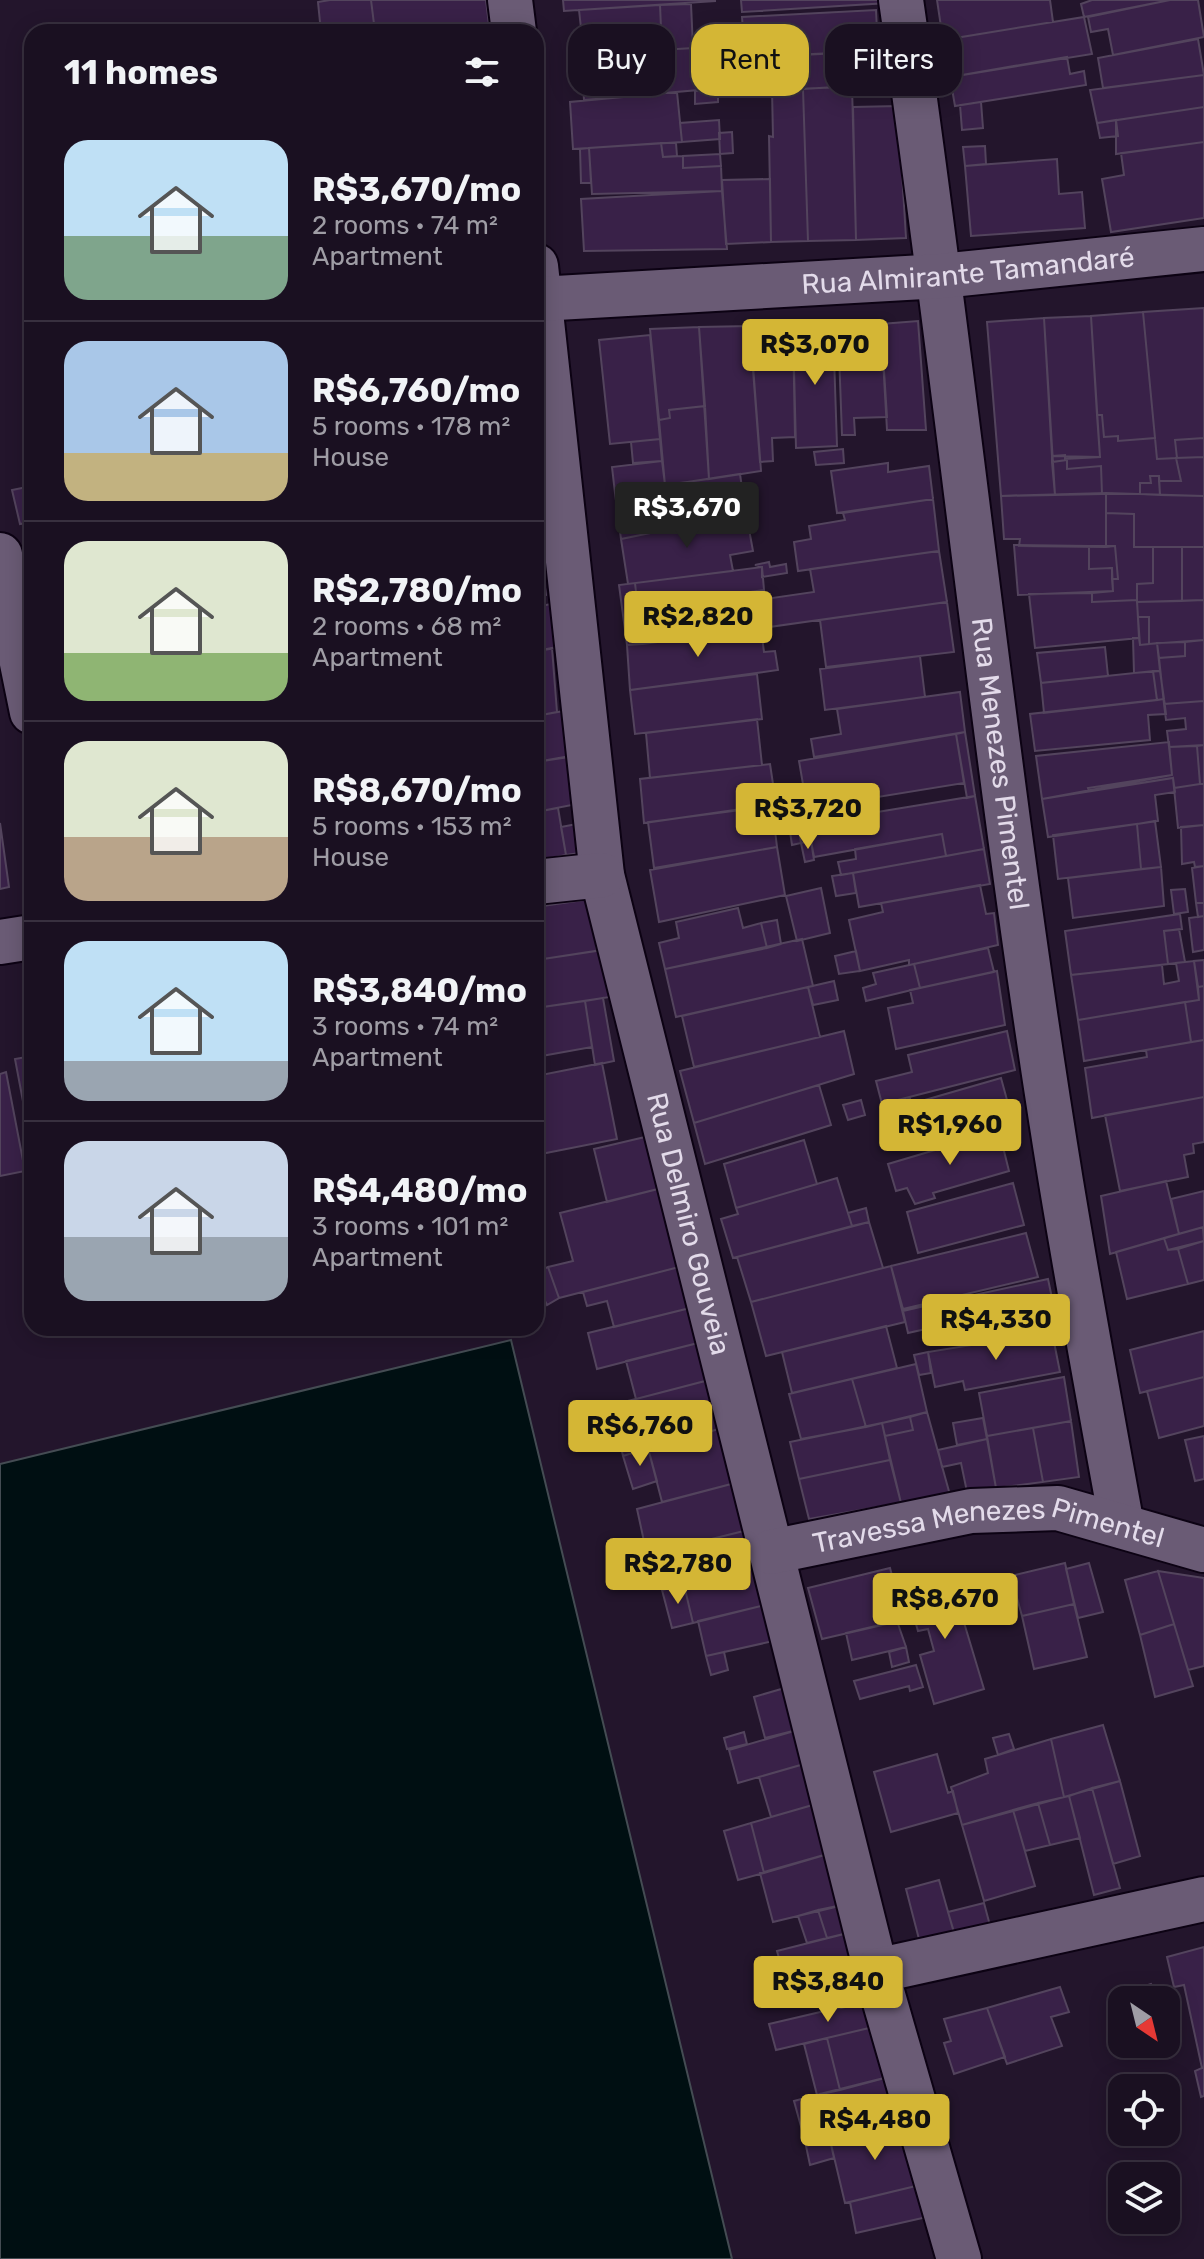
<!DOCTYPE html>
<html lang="en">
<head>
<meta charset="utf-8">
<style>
  body { margin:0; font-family:Rubik,sans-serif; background:#23192a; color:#f1f3f6; height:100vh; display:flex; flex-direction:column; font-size:30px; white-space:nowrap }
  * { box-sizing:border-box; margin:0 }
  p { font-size:26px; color:#9f9da5 }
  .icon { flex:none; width:44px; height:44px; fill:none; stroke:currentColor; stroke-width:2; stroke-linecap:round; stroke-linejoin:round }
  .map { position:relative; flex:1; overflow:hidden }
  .sheet { position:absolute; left:24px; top:24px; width:520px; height:1312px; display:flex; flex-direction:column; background:#1a1021; border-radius:24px; box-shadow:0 4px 20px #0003,0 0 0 2px #38303f }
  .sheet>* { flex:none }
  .top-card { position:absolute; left:568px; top:24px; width:516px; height:72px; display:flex; gap:16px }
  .needle { width:52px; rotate:145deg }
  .buttons { position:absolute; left:1108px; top:1986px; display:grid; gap:16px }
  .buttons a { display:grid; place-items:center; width:72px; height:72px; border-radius:16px; background:#1a1021; box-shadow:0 4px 20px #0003,0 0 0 2px #38303f; font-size:40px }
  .price { position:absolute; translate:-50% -68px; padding:0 18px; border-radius:8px; background:#d4b635; color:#111; font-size:26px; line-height:52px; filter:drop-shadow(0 2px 4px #0008) }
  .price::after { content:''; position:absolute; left:50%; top:48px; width:24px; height:18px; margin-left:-12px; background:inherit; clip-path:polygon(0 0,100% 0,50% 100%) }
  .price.active { background:#222; color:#fff }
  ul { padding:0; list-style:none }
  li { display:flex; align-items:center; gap:24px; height:200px; padding:0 40px }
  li+li { border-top:2px solid #38303f }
  li span { display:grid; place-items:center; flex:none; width:224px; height:160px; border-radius:24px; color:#555 }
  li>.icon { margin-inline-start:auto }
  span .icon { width:96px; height:96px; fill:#fffc; stroke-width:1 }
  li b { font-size:34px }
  h2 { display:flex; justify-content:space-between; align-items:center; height:96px; padding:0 40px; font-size:34px }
  .chip { padding:0 28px; border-radius:24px; background:#1a1021; box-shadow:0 4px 20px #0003,0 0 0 2px #38303f; font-size:28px; line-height:72px }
  .chip.active { background:#d4b635; color:#111 }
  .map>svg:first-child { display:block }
  .water { fill:#000f12; stroke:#444c53; stroke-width:2 }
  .building { fill:#392148; stroke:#53445d; stroke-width:2 }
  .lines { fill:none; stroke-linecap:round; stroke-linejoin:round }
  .minor-casing { stroke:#0c0213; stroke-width:48 }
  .minor { stroke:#6a5b75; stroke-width:44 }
  .labels { text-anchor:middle; stroke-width:8; stroke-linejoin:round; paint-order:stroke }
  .street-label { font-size:28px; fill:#e3dbea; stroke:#09050d }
</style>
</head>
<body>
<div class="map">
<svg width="1204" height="2259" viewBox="0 0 1204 2259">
  <rect width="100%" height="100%" fill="#23152c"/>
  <path class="water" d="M511 1340 732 2259H0V1464Z"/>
  <path class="building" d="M330 0H371L375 32H321L318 2Z
    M371 0H486L489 25 438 32H375Z
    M563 0H715V1L564 11Z
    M741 0H888V3L742 12Z
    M937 0H1050L1053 22 943 40Z
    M1092 0H1170L1084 17 1081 4Z
    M1170 0H1198L1204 37 1113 55 1108 29 1091 32 1088 17Z
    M691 4 693 48 662 50 660 5Z
    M660 5 662 50 584 55 579 10Z
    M876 10 878 51 745 58 742 17Z
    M1084 17 1092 54 950 77 943 40Z
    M489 25 490 32H438Z
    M1198 39 1204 75 1103 88 1098 58Z
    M571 40H583L584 55H573Z
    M709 47 710 89 584 100 581 55Z
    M893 50 896 85 718 92V74H730L729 58Z
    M1067 57 1070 74 1084 71 1086 85 955 106 950 77Z
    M1204 75V107L1097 123 1090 90Z
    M852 86 856 240 808 241 803 89Z
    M718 89V102L695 104V91Z
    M803 89 808 241 771 242 769 136 773 137 772 90Z
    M677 92 682 142 573 149 570 102Z
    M981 102 983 128 962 130 960 105Z
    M898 106 906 238 856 240 853 107Z
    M1204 107V142L1116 154V120Z
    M719 120 720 139 682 142 680 123Z
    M1116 120 1118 136 1100 138 1097 123Z
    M732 132 733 153 720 154 719 133Z
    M1204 142V218L1111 232 1102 179 1124 175 1121 153Z
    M661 143H676L677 156 663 157Z
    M661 143 663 157 683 156V168L721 166 722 191 592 194 589 148Z
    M985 146 986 164 965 166 963 147Z
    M589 148 591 183H581L580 149Z
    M720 154 721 166 683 168V156Z
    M1057 159 1059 194 1082 192 1085 228 971 236 965 166Z
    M770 179 771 242 726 244 722 180Z
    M722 191 727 249 584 251 581 199Z
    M1204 308V438L1175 440 1177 458 1157 459 1143 312Z
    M1143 312 1155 438 1118 441V436L1104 437 1102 415H1097L1091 316Z
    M1091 316 1100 457 1065 459V455L1052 456 1044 318Z
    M1044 318 1055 495 1001 496 987 322Z
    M918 321 926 430H887L881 324Z
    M881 324 887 417 854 418 855 435H842L838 326Z
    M750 326 761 471 709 479 699 327Z
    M833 326 837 446 796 448 793 329Z
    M699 327 705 406 669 410 670 418 659 420 650 329Z
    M793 329 795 437 772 438 773 461 760 462 750 330Z
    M650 335 660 439 610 444 599 340Z
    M705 406 709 479 665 485 659 420 670 418 669 410Z
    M1097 415H1102L1104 437 1118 436V441L1155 438 1157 459 1176 458 1181 481H1159V476H1150L1151 483H1140V494H1102L1101 466 1067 469V460L1052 462V456L1100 457Z
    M1204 438V457L1177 458 1175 440Z
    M660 439 662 461 633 463 631 442Z
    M843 449 844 463 816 465 814 452Z
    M1204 457V496L1160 495 1159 481H1181L1176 458Z
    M1067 460V469L1101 466 1102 494 1055 495 1052 462Z
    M662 461 665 485 615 493 612 467Z
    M888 463V472L929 466 933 499 837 513 831 471Z
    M740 474 742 488 724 491 729 517 621 539 615 493Z
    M1150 476H1159L1160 495 1140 494V483H1151Z
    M541 485 553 556 536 559V486Z
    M32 486V522L20 524 12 490Z
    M1106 493V547L1019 546 1020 539H1004L1001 496Z
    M1106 493 1204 496V547H1134V514L1106 513Z
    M933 499 939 551 798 571 794 542 811 539 809 526 845 520 843 513Z
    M746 513 753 551 730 555 733 571 628 584 621 539Z
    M1106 513 1134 514V547H1153V583L1137 584V600L1092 602V593L1113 591 1112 579H1118L1115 546 1106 547Z
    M1014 545 1089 546V569L1112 568 1113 591 1018 595Z
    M1089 546H1115L1118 579H1112V568L1089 569Z
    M1153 547H1182V601L1137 602V584L1153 583Z
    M1182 547H1204V600L1182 601Z
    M939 551 947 602 769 627 765 599 814 592 810 569Z
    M541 558 546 595 536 597V559Z
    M769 562 770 567 786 564 787 573 762 577V567L755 565Z
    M762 567 764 590 742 593 747 630 642 644 635 583Z
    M635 583 642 644 627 645 619 585Z
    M764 590 769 627 747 630 742 593Z
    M1092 593V602L1137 600 1139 638 1035 648 1029 594Z
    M1204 600V640L1149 644V617H1138L1137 602Z
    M947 602 954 652 826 667 820 620Z
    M551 604 557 648 536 651V607Z
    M1138 617H1149V644L1140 645Z
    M749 629 751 639 762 637 764 652 775 651 778 670 630 690 627 645Z
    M1133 638H1139L1140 645 1157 643 1160 671 1134 673Z
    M1204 640V701L1164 704 1159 658 1185 656V642Z
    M1185 642V656L1159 658 1157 643Z
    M1105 647 1108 676 1041 683 1037 653Z
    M552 648 557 712 536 716V651Z
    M920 656 925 697 825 710 820 669Z
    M1153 671 1157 700 1044 713 1041 683Z
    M1153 671H1160L1164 699 1157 700Z
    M757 674 762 719 635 734 630 690Z
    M960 692 965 732 814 757 811 739 841 734 837 709Z
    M1164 699 1166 714 1148 715 1150 740 1035 751 1030 714Z
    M1204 701V745L1169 747 1167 731 1186 729 1185 718 1166 720 1164 704Z
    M569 710 576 755 536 762V716Z
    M757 719 762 765 650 778 646 733Z
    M965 732 975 796 967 798 956 734Z
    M956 734 964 783 822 806 824 816 809 819 799 761Z
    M1169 742 1172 775 1042 799 1036 756Z
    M1204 745V784H1200L1197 746Z
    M1197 746 1200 784 1174 788 1173 778 1089 791 1088 788 1172 775 1169 747Z
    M569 757 577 804 536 812V762Z
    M770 764 776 804 644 823 640 779Z
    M1173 778 1175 792 1155 795 1158 821 1048 837 1042 799Z
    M1200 784H1204V825L1178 828 1174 788Z
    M975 796 984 849 946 856 942 834 814 857 811 841 801 843 798 825Z
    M772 806 777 847 654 868 648 822Z
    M558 808 566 855 536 861V812Z
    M1155 821 1161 867 1141 869 1137 824Z
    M0 823 9 887 0 889Z
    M582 823 587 852 566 855 561 827Z
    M798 824 801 843 792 845 789 825Z
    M1137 824 1141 869 1058 879 1053 835Z
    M1204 825V866L1195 867 1194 862 1182 864 1181 827Z
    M942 834 946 856 841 875 838 862 856 859 855 849Z
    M811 841 814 860 805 862 801 843Z
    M777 847 785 895 659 922 650 870Z
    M984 849 990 884 859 907 853 873Z
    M1204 866V903H1196L1192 868Z
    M1161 867 1164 906 1073 918 1068 878Z
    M853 873 856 893 836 896 832 876Z
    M980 885 986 914 994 913 998 945 914 964 909 965V960L860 971 849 920 883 912 881 903Z
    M821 888 830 933 797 941 786 896Z
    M1185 889 1188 912 1174 914 1171 890Z
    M590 899 597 951 536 960V907Z
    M1196 903H1204V916L1198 917Z
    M738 908 743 928 761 923 767 948 665 969 659 943 679 938 676 922Z
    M1180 914 1182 929 1164 931 1168 964 1071 975 1065 931Z
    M1204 916V950L1193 952 1189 918Z
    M777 920 781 944 767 948 761 923Z
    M1179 929 1185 962 1168 964 1164 931Z
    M802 939 813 986 676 1017 665 969Z
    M988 948 994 972 920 988 914 964Z
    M602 950 610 997 536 1008V960Z
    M856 951 860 971 839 974 835 956Z
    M1204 960V986L1198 987 1194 961Z
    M1194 961 1199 1000 1078 1020 1071 975 1162 965 1164 984 1179 981 1176 963Z
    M914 964 920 988 866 1001 863 988 876 984 873 973Z
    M997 971 1005 1025 896 1049 888 1008 913 1003 910 990Z
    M834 981 838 1000 813 1005 808 987Z
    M1204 986V1040L1191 1042 1185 1002 1199 1000 1198 987Z
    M808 987 820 1037 694 1067 682 1016Z
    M603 998 614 1061 595 1065 585 1001Z
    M585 1001 592 1047 536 1057V1008Z
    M1185 1002 1191 1042 1084 1061 1078 1020Z
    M844 1031 854 1074 694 1123 680 1071Z
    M1007 1031 1015 1070 882 1104 876 1081 912 1072 908 1055Z
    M1204 1040V1097L1092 1118 1085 1068 1147 1057 1146 1050Z
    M32 1056V1149L15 1059Z
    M602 1063 617 1139 536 1155V1076Z
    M6 1072 25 1171 0 1176V1074Z
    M1001 1078 1013 1122 923 1147 911 1104Z
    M819 1085 831 1125 705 1164 694 1123Z
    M1204 1097V1142L1193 1144 1194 1153 1184 1155 1188 1177 1120 1191 1105 1115Z
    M910 1099 914 1114 898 1119 894 1104Z
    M861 1100 865 1115 848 1120 843 1105Z
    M999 1131 1009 1171 933 1193 935 1198 915 1204 907 1188 896 1191 888 1164Z
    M645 1137 658 1189 607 1202 594 1149Z
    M804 1140 817 1184 736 1208 724 1164Z
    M837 1178 852 1226 733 1258 721 1219 738 1214 736 1208Z
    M1166 1181 1179 1234 1110 1254 1101 1196Z
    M1013 1183 1024 1225 918 1253 907 1212Z
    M658 1189 679 1267 559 1298 548 1267 573 1261 560 1213Z
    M1204 1191V1227L1179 1234 1171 1199Z
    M866 1208 869 1222 852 1226 848 1213Z
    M869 1222 883 1268 751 1302 737 1257Z
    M1203 1227 1204 1241 1168 1250 1164 1238Z
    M1026 1233 1038 1277 903 1309 891 1266Z
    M1164 1238 1168 1250 1178 1249 1188 1284 1127 1299 1116 1252Z
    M1204 1241V1280L1188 1284 1178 1249Z
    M891 1266 905 1322 766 1356 751 1302Z
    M548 1267 559 1298 547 1305 536 1283V1272Z
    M679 1267 690 1308 614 1327 607 1301 587 1306 583 1292Z
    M1048 1279 1057 1322 952 1344 942 1302Z
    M942 1302 948 1324 908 1333 903 1311Z
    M690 1308 698 1343 597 1369 588 1333Z
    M886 1326 897 1368 792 1393 782 1352Z
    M1204 1331V1377L1140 1393 1130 1350Z
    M1052 1332 1060 1372 965 1390 963 1381 935 1387 928 1352Z
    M698 1343 709 1380 636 1399 626 1361Z
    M928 1352 931 1373 919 1375 914 1355Z
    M916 1364 927 1412 866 1427 852 1379Z
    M1064 1377 1071 1421 987 1436 979 1393Z
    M1204 1377V1426L1159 1438 1147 1391Z
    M852 1379 866 1427 801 1439 789 1394Z
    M705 1381 719 1429 648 1448 636 1399Z
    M636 1399 648 1448 623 1456 611 1405Z
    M927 1412 950 1495 901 1503 885 1436 913 1430 910 1417Z
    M910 1417 913 1430 885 1436 882 1423Z
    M983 1418 987 1439 957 1445 953 1423Z
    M1071 1421 1079 1477 1043 1482 1033 1428Z
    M882 1423 890 1460 799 1479 790 1442Z
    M1033 1428 1043 1482 996 1488 987 1436Z
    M719 1429 735 1483 662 1502 648 1448Z
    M1204 1436V1479L1195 1481 1185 1440Z
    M987 1439 996 1488 967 1492 961 1463 942 1467 938 1450Z
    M648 1448 657 1481 633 1489 623 1456Z
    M890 1460 901 1503 809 1519 799 1479Z
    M735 1483 748 1530 647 1555 637 1509Z
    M748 1530 758 1568 688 1584 679 1547Z
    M679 1547 688 1584 662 1590 652 1554Z
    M1065 1563 1074 1604 1022 1616 1011 1576Z
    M1089 1563 1103 1612 1078 1618 1066 1569Z
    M758 1568 769 1604 693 1623 684 1585Z
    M890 1568 904 1620 822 1639 808 1588Z
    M1158 1571 1204 1578V1666L1188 1670Z
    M1158 1571 1174 1624 1140 1635 1125 1580Z
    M950 1576 984 1689 934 1704 920 1655 934 1651 928 1629 918 1631 906 1589Z
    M684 1585 693 1623 672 1628 662 1590Z
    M769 1604 778 1640 706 1656 698 1621Z
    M1074 1604 1087 1657 1034 1669 1022 1616Z
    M897 1621 906 1647 852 1660 846 1633Z
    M1174 1624 1193 1686 1155 1697 1140 1635Z
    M906 1647 909 1662 892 1667 889 1652Z
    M724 1652 728 1670 711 1675 706 1656Z
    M916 1665 923 1687 910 1691 909 1686 860 1699 854 1681Z
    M788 1687 801 1729 765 1738 754 1697Z
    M1103 1725 1120 1781 1064 1797 1051 1739Z
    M801 1729 811 1762 738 1783 729 1750Z
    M744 1732 747 1744 727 1749 724 1738Z
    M1009 1734 1014 1749 998 1755 993 1738Z
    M1051 1739 1064 1797 962 1825 951 1787 988 1773 985 1759Z
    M937 1754 948 1793 953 1791 958 1813 891 1832 874 1772Z
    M811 1762 823 1802 771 1817 759 1777Z
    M1120 1781 1140 1856 1113 1864 1092 1788Z
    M1092 1788 1120 1888 1094 1895 1069 1796Z
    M1069 1796 1080 1838 1050 1845 1038 1803Z
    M823 1802 838 1851 764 1873 751 1823Z
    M1038 1803 1050 1845 1025 1851 1013 1810Z
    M1013 1810 1035 1886 984 1901 962 1825Z
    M751 1823 764 1873 738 1880 724 1831Z
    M838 1851 852 1903 773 1922 760 1873Z
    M939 1880 954 1933 920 1943 906 1889Z
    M852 1903 860 1930 827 1938 818 1910Z
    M984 1903 992 1933 957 1942 948 1912Z
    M818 1910 827 1938 807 1943 798 1916Z
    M860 1930 870 1965 787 1987 777 1951Z
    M1204 1947V2067L1202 2068 1184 1985 1174 1987 1167 1957Z
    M870 1965 880 1998 841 2008 831 1975Z
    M1151 1984 1156 2000 1122 2001 1120 1994Z
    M1060 1987 1069 2012 1051 2017 1062 2046 1007 2064 987 2008Z
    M880 1998 886 2024 776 2050 769 2024Z
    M987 2008 1005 2057 954 2074 944 2043 951 2041 944 2019Z
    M886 2024 896 2075 840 2090 827 2038Z
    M1166 2030 1171 2046 1140 2055 1137 2044H1166Z
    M827 2038 840 2090 817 2095 804 2044Z
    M1204 2067V2096L1201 2097 1195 2071Z
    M896 2075 906 2121 831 2140 820 2094Z
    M820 2094 827 2124 802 2130 794 2101Z
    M906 2121 920 2185 845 2203 830 2140Z
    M830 2140 834 2158 810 2165 806 2146Z
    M920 2185 927 2217 856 2233 850 2202Z"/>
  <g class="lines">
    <defs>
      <g id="minor">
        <path d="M510 0 514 32"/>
        <path id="s1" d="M901 0C958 393 997 790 1061 1182 1080 1297 1101 1411 1122 1526"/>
        <path id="s2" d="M536 266 602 875 876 1971 959 2259"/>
        <path id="s3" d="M539 299 941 276 1204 249"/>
        <path d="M0 555 32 712"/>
        <path d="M536 882 602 875"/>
        <path d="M0 942 32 937"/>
        <path id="s4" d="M771 1552 971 1511 1058 1508 1204 1550"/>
        <path d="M876 1971 1204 1899"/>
      </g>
    </defs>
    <use href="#minor" class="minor-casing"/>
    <use href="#minor" class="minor"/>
  </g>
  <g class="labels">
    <g class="street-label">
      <text dy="10" stroke="none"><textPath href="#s3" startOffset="430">Rua Almirante Tamandaré</textPath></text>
      <text dy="10" stroke="none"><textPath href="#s1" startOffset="770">Rua Menezes Pimentel</textPath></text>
      <text dy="10" stroke="none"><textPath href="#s2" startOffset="972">Rua Delmiro Gouveia</textPath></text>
      <text dy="10" stroke="none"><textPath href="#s4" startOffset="222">Travessa Menezes Pimentel</textPath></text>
    </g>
  </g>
</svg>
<div class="buttons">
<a><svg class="needle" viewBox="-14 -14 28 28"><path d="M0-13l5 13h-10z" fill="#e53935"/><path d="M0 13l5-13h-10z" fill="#9f9da5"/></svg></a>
<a><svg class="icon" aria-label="locate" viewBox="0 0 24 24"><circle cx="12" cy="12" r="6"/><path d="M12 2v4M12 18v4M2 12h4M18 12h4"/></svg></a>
<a><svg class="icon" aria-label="layers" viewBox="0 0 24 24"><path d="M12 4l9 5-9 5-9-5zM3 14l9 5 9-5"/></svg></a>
</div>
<b class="price" style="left:815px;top:387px">R$3,070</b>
<b class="price active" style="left:687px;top:550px">R$3,670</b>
<b class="price" style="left:698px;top:659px">R$2,820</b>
<b class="price" style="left:808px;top:851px">R$3,720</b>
<b class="price" style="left:950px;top:1167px">R$1,960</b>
<b class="price" style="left:996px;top:1362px">R$4,330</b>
<b class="price" style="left:640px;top:1468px">R$6,760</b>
<b class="price" style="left:678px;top:1606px">R$2,780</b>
<b class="price" style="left:945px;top:1641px">R$8,670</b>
<b class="price" style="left:828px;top:2024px">R$3,840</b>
<b class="price" style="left:875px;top:2162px">R$4,480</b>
<div class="top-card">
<a class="chip">Buy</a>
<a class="chip active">Rent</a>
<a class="chip">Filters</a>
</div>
<section class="sheet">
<h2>11 homes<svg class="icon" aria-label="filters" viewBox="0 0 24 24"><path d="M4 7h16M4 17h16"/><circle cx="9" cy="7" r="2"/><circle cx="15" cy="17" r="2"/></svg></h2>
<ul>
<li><span style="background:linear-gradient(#bfe0f5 60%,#7fa58c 0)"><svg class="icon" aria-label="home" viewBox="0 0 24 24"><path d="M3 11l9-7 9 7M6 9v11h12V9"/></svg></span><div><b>R$3,670/mo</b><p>2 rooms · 74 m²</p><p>Apartment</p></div></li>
<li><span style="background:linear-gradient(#a9c7e8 70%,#c2b280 0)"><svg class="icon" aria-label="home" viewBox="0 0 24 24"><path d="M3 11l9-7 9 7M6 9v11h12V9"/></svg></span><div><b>R$6,760/mo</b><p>5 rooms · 178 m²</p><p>House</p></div></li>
<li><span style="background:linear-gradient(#dfe7d0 70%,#8fb573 0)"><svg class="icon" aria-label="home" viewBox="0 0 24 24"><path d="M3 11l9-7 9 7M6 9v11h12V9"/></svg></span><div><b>R$2,780/mo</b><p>2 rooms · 68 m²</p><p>Apartment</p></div></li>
<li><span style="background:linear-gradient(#dfe7d0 60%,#b9a48a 0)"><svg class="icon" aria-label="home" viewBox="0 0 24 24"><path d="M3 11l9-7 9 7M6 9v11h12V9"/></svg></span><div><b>R$8,670/mo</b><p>5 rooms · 153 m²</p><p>House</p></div></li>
<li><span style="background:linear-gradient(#bfe0f5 75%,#9aa5b1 0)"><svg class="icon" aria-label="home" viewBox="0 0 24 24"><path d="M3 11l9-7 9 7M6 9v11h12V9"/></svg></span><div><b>R$3,840/mo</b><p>3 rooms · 74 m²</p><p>Apartment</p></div></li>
<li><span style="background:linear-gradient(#c9d6e8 60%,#9aa5b1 0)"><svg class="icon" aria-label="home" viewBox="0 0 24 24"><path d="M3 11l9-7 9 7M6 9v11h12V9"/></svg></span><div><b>R$4,480/mo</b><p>3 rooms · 101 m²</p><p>Apartment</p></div></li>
</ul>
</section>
</div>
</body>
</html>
